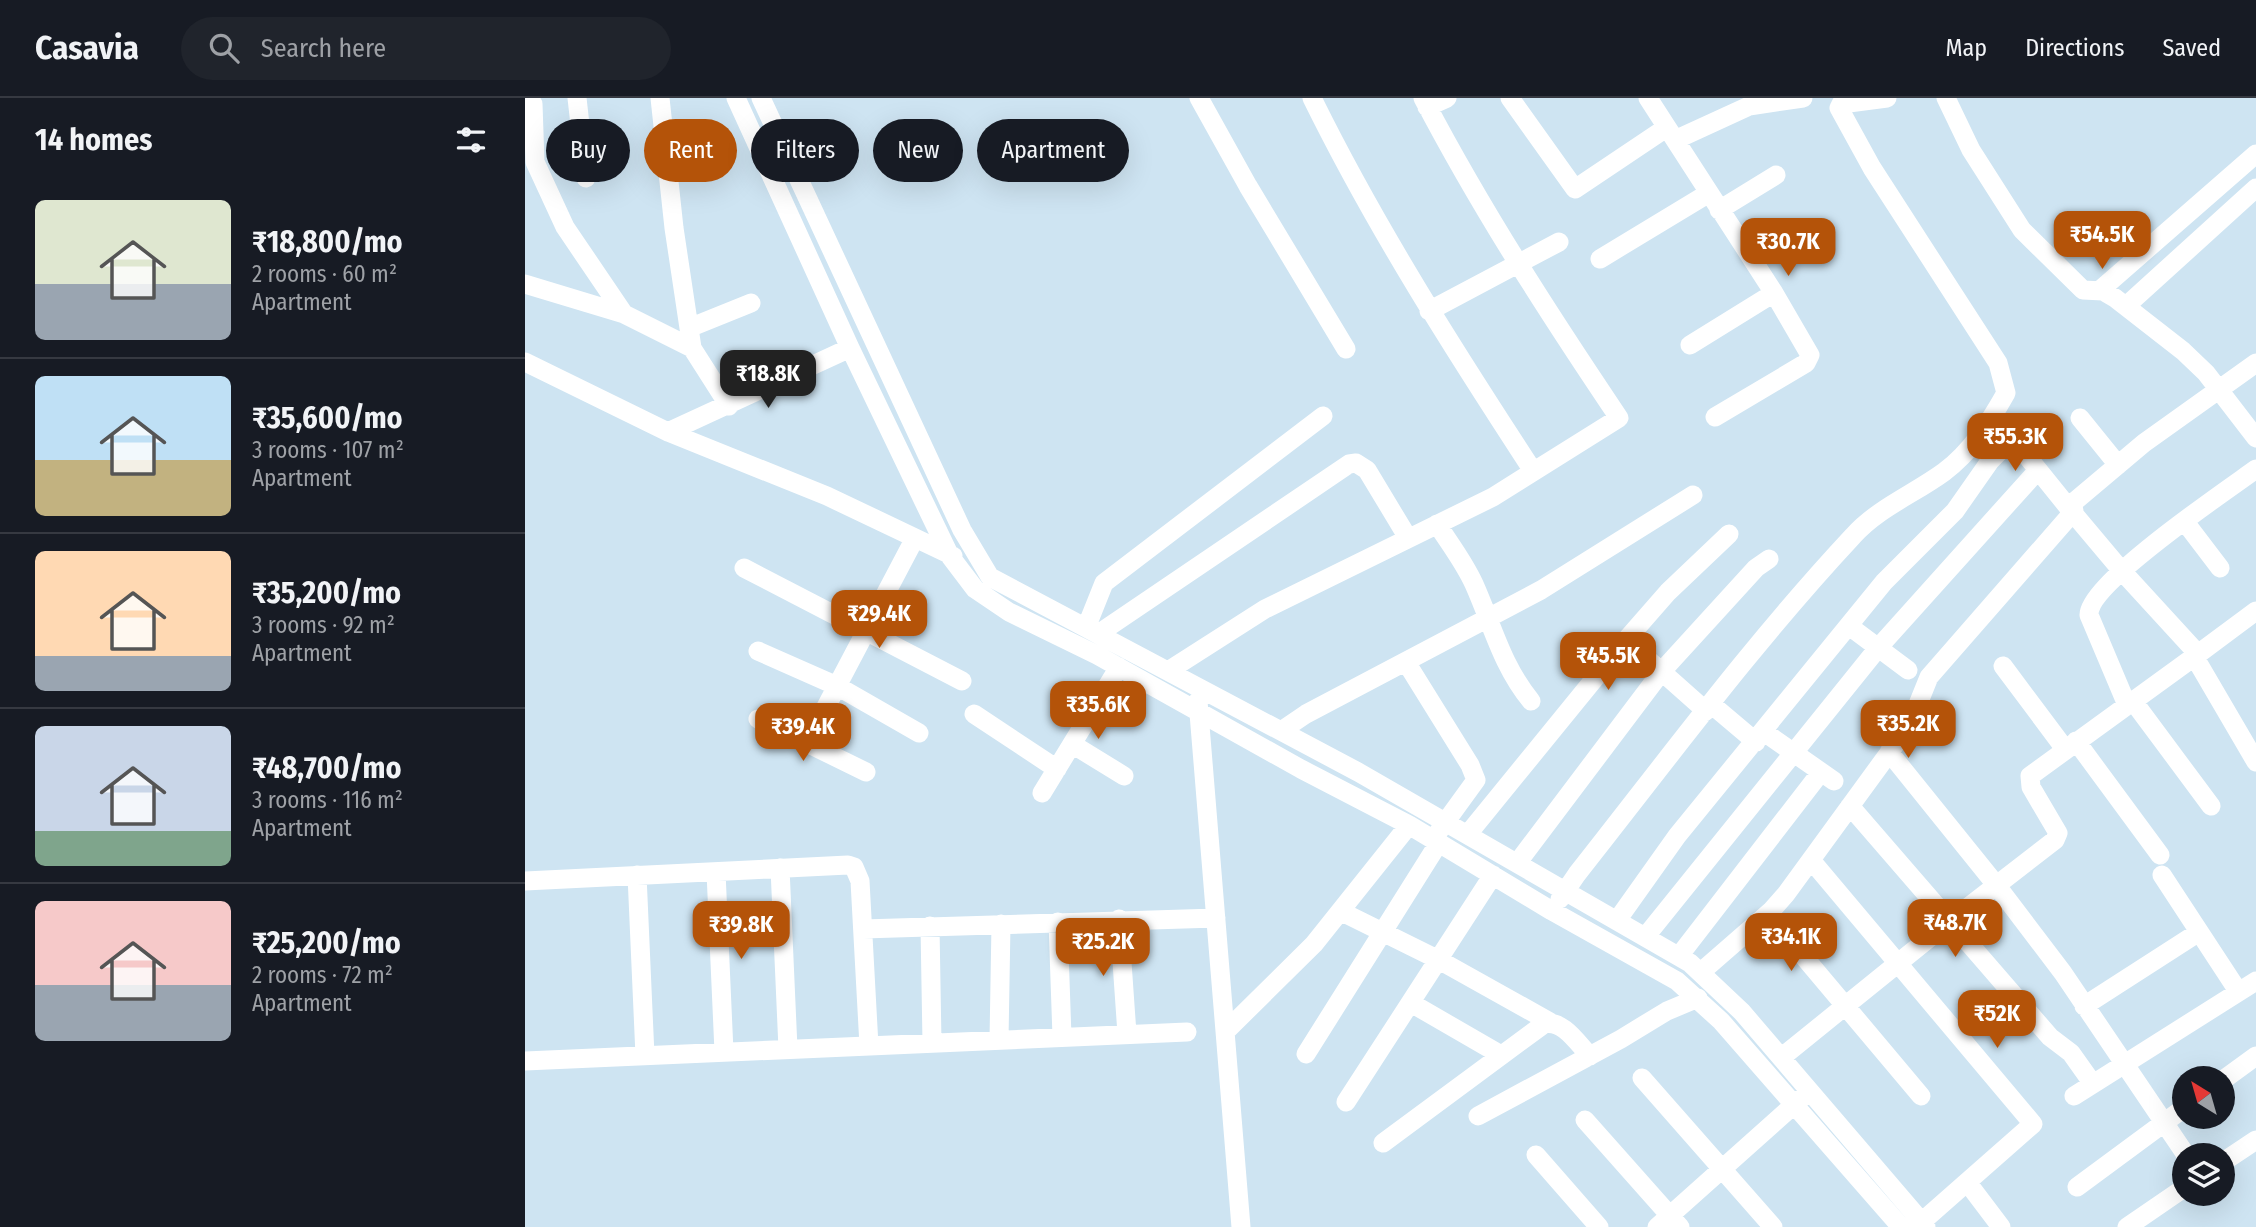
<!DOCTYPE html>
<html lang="en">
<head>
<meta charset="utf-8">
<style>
  body { margin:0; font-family:"Fira Sans Condensed",sans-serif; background:#20242c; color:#f1f3f6; height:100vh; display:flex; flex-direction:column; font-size:26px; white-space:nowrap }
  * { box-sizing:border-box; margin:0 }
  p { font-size:23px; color:#9ea1a6 }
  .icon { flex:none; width:38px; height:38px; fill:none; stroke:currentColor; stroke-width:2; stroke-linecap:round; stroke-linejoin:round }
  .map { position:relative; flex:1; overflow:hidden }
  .details { display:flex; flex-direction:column; background:#171b24; width:525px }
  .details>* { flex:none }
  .hud { position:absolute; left:21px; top:21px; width:665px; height:63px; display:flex; gap:14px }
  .needle { width:46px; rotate:323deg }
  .buttons { position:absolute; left:1647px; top:968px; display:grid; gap:14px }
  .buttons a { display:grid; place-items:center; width:63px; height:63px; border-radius:50%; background:#171b24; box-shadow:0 7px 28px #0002; font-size:35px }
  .price { position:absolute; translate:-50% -60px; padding:0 16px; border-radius:14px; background:#b45309; color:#fff; font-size:23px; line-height:46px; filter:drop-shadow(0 2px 4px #0008) }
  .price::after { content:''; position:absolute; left:50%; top:42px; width:21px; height:16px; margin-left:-10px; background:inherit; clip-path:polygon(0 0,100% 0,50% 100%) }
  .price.active { background:#222; color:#fff }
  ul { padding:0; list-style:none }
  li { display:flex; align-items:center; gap:21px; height:175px; padding:0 35px }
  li+li { border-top:2px solid #363941 }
  li span { display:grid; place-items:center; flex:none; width:196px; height:140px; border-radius:10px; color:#555 }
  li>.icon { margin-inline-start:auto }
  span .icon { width:84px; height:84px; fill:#fffc; stroke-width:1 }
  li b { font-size:30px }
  h2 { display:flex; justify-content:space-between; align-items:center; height:84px; padding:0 35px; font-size:30px }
  .pill { padding:0 24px; border-radius:32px; background:#171b24; box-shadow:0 7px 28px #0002; font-size:24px; line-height:63px }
  .pill.active { background:#b45309; color:#fff }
  header { display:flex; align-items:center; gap:42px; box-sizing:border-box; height:98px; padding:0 35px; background:#171b24; border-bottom:2px solid #363941 }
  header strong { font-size:33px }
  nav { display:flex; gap:38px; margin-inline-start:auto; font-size:24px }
  .search { width:490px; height:63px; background:#20242c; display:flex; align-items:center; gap:18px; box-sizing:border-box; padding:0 24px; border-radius:38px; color:#9ea1a6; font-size:26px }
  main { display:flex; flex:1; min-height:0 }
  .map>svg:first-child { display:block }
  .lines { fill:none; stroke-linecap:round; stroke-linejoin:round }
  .minor { stroke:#fff; stroke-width:19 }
</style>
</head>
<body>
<header>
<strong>Casavia</strong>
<div class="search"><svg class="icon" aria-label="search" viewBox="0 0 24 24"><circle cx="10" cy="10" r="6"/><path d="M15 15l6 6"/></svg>Search here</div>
<nav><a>Map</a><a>Directions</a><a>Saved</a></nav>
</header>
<main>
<section class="details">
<h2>14 homes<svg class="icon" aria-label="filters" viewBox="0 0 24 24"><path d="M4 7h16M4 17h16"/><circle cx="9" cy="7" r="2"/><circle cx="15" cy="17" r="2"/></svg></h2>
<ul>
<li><span style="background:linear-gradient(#dfe7d0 60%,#9aa5b1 0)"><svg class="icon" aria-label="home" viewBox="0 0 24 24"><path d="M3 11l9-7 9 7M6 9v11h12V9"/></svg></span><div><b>₹18,800/mo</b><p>2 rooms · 60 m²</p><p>Apartment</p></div></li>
<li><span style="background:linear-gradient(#bfe0f5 60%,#c2b280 0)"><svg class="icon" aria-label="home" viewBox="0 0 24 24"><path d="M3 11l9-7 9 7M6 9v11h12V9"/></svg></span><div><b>₹35,600/mo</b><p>3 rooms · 107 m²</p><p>Apartment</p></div></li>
<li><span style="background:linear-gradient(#ffd9b3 75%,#9aa5b1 0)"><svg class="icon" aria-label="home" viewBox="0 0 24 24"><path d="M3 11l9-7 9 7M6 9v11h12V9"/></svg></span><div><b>₹35,200/mo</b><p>3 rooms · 92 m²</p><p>Apartment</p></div></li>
<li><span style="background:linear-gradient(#c9d6e8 75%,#7fa58c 0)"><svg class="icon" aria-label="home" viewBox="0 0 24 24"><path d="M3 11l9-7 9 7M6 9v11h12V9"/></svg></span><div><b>₹48,700/mo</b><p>3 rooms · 116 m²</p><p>Apartment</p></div></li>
<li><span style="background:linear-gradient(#f6c9c9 60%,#9aa5b1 0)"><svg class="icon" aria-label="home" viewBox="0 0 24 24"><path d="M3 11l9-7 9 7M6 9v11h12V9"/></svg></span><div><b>₹25,200/mo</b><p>2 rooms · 72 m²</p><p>Apartment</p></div></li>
</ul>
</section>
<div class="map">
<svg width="1731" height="1129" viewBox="0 0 1731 1129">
  <rect width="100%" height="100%" fill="#cee4f2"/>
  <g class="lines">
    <path class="minor" d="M52 0 61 80
      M135 0 149 130 167 250 204 308
      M211 0 325 250 425 458 450 491 484 514 572 557 776 671 884 727 1027 813 1152 883 1196 923 1376 1129
      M236 0 437 432 465 479 833 674 1165 865 1217 914 1401 1129
      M674 0 723 88 821 251
      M787 0C851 130 929 252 1008 373
      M985 0 1050 91 1141 30
      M1123 0 1249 195 1285 257 1281 265 1190 319
      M1421 0 1446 52 1497 132 1558 192 1578 193 1590 200 1658 253 1681 275 1731 340
      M8 6 10 64 40 129 99 216 167 250
      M902 9 922 0
      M1150 42 1224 8 1278 0
      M1194 112 1251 77
      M1075 161 1184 95
      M0 186 99 216
      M1574 193 1731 56
      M1601 208 1731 90
      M904 213 1034 144
      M164 230 226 205
      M1165 247 1249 195
      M0 264 143 334 302 398 428 458
      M1731 265 1619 345 1543 409 1596 472 1673 556 1731 513
      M1555 320 1593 367
      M1480 331 1543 409
      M143 334 325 250
      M1660 424 1695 470
      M912 426C925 446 939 464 949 486 967 526 977 568 1006 603
      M219 470 437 583
      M1324 528 1383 572
      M561 530 579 485 798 318
      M573 536 824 366 831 365 842 372 883 440
      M1101 542 1181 613
      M233 553 312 588 394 635
      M1669 558 1731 664
      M881 564 945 667 951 682 914 733
      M1478 568 1540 651
      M643 573 740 511 968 399 1094 320C1024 216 956 111 898 0
      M673 603 716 1129
      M1608 603 1686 708
      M1186 606 1231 644
      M1602 607 1564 517C1563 486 1702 392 1731 371
      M449 616 532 671
      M233 621 341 674
      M756 633 781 616 1016 492 1168 397
      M1239 634 1309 683
      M1551 643 1635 757
      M282 645 390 440
      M547 646 599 678
      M1364 654 1472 788 1538 875 1661 1057
      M517 695 594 569
      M1325 708 1525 939 1546 955 1568 986
      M943 736 1101 542 1143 494 1204 436
      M1286 762 1508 1026 1391 1129
      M993 764 1137 573 1231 470 1244 461
      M255 770 263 951
      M191 774 199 954
      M112 777 120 958
      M1637 777 1713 893
      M0 783 323 767 329 769 335 783 344 948
      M1035 801 1052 776C1142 662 1229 544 1328 438 1353 410 1389 396 1419 374 1447 353 1464 325 1481 295L1473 265 1347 70 1314 10 1316 6 1362 0
      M817 814 914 862 1025 924
      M1243 816 1396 998
      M594 821 602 936
      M1093 821 1152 738 1359 484 1430 413 1465 363 1488 340
      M533 824 537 939
      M405 828 407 945
      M338 831 691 820
      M1121 838 1353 550 1513 372
      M1154 858 1296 674
      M1176 874 1246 813 1261 796 1385 626 1404 579 1549 413
      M886 905 976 957
      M1559 908 1674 834
      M700 934 789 846 884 727
      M474 942 476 826
      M781 956 913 746
      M1257 959 1424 824 1530 742 1533 735 1506 689 1505 678 1673 556
      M0 963 662 934
      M1117 980 1248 1129
      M1698 982 1731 958
      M1549 998 1731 883
      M821 1004 968 777
      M953 1018 1096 941 1142 913 1173 900
      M1060 1022 1155 1129
      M858 1045 1019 926C1038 921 1053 946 1065 958
      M1011 1057 1074 1129
      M1698 1064 1731 1042
      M1442 1084 1476 1129
      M1552 1089 1659 1010
      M1132 1129 1280 997
      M1602 1129 1659 1090"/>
  </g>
</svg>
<div class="buttons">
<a><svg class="needle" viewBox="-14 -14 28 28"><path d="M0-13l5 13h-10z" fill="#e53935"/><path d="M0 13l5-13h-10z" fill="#9ea1a6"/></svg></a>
<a><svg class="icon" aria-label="layers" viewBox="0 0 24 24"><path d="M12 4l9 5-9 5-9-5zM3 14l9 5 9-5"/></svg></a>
</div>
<b class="price" style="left:1577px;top:173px">₹54.5K</b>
<b class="price" style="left:1263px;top:180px">₹30.7K</b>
<b class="price active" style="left:243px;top:312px">₹18.8K</b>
<b class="price" style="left:1490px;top:375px">₹55.3K</b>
<b class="price" style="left:354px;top:552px">₹29.4K</b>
<b class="price" style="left:1083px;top:594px">₹45.5K</b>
<b class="price" style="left:573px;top:643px">₹35.6K</b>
<b class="price" style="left:1383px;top:662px">₹35.2K</b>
<b class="price" style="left:278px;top:665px">₹39.4K</b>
<b class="price" style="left:1430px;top:861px">₹48.7K</b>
<b class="price" style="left:216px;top:863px">₹39.8K</b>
<b class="price" style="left:1266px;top:875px">₹34.1K</b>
<b class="price" style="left:578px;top:880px">₹25.2K</b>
<b class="price" style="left:1472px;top:952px">₹52K</b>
<div class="hud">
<a class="pill">Buy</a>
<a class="pill active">Rent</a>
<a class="pill">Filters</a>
<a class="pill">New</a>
<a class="pill">Apartment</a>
</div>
</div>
</main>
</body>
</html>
